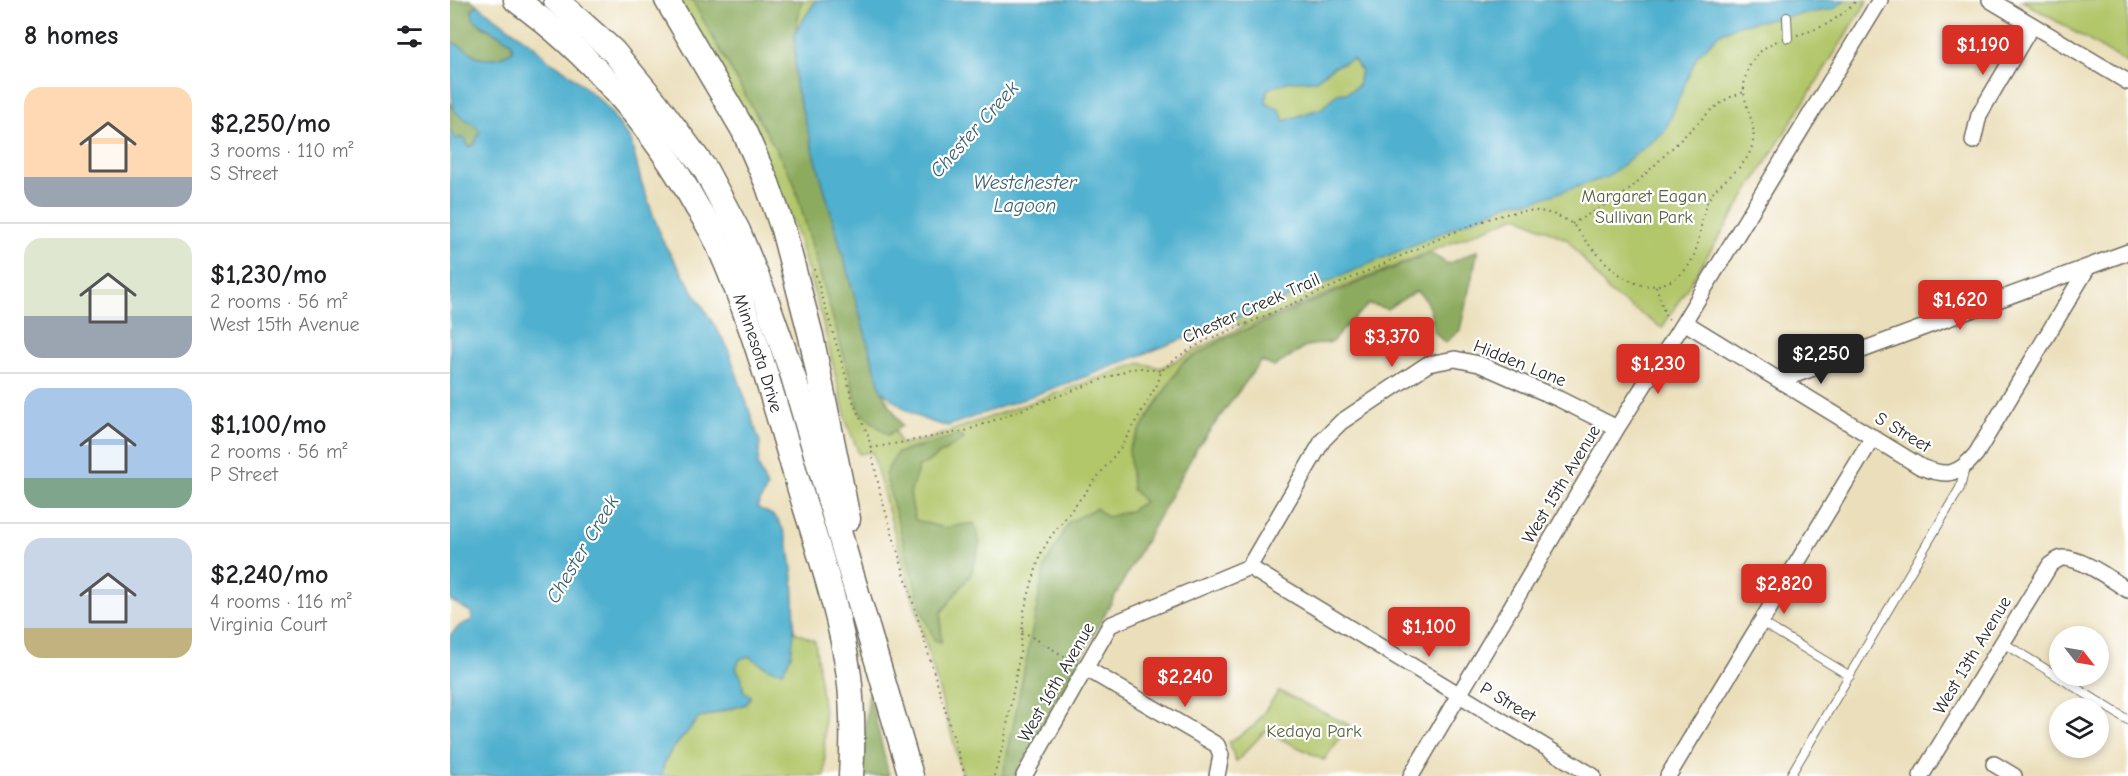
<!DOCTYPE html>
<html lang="en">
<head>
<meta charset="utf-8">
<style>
  body { margin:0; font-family:"Comic Neue",sans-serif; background:#f6f6f6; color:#202124; height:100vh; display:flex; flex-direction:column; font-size:22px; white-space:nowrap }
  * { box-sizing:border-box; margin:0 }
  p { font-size:20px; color:#757577 }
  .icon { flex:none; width:33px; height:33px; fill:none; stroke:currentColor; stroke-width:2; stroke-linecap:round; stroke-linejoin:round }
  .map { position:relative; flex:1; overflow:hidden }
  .sheet { display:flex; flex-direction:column; background:#fff; width:450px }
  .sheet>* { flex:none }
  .needle { width:39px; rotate:121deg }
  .buttons { position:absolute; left:1599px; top:626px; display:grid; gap:12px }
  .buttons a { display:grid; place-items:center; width:60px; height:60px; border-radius:50%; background:#fff; box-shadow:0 3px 9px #0003; font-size:30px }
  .price { position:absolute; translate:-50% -51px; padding:0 14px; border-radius:6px; background:#d93025; color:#fff; font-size:20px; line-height:39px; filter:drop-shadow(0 2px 3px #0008) }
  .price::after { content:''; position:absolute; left:50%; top:36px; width:18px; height:14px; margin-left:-9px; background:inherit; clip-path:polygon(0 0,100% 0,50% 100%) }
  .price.selected { background:#222; color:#fff }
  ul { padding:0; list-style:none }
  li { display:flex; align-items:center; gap:18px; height:150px; padding:0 24px }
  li+li { border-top:2px solid #e0e0e0 }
  li span { display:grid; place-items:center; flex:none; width:168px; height:120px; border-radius:18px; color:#555 }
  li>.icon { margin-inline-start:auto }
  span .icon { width:72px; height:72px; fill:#fffc; stroke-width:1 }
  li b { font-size:26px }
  h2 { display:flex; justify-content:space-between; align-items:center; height:72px; padding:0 24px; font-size:26px }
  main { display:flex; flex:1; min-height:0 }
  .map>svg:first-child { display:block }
  .green { fill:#b2c66a; stroke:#6e784a; stroke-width:1.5 }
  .forest { fill:#8dab5e; stroke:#5c6b44; stroke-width:1.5 }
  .water { fill:#50b0cf; stroke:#3e6e7d; stroke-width:1.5; fill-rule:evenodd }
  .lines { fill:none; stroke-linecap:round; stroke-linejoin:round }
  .lane-casing { stroke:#6e6a5d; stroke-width:10 }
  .street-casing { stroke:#6e6a5d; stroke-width:18 }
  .primary-casing { stroke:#6e6a5d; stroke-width:27 }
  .path { stroke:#6e6a5d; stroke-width:2; stroke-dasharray:1.5 4.5; stroke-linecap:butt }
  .lane { stroke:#fff; stroke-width:8 }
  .street { stroke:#fff; stroke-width:15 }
  .primary { stroke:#fff; stroke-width:24 }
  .labels { text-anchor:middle; stroke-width:4.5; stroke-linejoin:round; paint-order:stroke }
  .park-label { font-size:18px; fill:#5a6141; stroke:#fff }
  .street-label { font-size:18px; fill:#2b2b2b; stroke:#fff }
  .water-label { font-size:20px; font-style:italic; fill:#3a606d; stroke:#fff }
</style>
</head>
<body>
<main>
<section class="sheet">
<h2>8 homes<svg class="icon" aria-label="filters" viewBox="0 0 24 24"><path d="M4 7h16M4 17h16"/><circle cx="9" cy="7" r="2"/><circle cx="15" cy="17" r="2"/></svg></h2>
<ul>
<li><span style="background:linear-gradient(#ffd9b3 75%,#9aa5b1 0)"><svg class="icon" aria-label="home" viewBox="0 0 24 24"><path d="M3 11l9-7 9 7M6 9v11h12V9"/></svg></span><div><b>$2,250/mo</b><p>3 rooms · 110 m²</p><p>S Street</p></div></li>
<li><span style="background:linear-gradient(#dfe7d0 65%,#9aa5b1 0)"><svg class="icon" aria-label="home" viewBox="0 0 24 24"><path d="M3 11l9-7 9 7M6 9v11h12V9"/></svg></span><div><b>$1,230/mo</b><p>2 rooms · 56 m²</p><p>West 15th Avenue</p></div></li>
<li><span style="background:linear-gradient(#a9c7e8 75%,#7fa58c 0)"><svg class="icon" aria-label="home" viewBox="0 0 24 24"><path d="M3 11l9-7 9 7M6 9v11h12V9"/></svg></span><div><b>$1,100/mo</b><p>2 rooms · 56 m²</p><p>P Street</p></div></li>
<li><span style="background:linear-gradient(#c9d6e8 75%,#c2b280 0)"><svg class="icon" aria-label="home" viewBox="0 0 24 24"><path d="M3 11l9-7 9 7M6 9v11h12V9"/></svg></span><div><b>$2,240/mo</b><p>4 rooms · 116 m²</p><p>Virginia Court</p></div></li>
</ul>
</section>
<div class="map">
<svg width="1678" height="776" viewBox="0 0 1678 776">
  <rect width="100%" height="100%" fill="#fff"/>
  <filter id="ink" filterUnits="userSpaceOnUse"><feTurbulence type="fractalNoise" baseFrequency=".0167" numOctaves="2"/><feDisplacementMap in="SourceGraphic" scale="12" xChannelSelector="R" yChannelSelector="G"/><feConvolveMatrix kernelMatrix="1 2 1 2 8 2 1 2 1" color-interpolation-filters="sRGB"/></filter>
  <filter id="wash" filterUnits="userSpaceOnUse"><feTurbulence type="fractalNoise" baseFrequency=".008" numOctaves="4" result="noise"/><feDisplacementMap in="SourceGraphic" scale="24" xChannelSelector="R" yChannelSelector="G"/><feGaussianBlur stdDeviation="1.35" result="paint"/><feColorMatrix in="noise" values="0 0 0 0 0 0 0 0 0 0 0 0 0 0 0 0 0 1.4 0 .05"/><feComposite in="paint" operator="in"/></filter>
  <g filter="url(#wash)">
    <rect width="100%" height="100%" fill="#ebdfbb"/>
    <path class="green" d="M225 0H366L345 33V85L431 390 450 444 476 440 690 363 711 368 798 324 736 323 1203 75 1320 0H1418L1212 328 1160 293 1118 240 1067 216 803 324 565 776H513L422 452 409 454 397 423 372 319 344 224Z
      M1571 0H1678V64Z
      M903 59 911 70 908 86 897 93 887 94 872 108 834 121 816 103 817 89 840 81 866 80 883 67Z
      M343 631 365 641 374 713 375 776H211L215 761 221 751 249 718 296 704C293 691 293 679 286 668L290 659 298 656 320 669 341 656Z
      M829 691 899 725 874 760 815 731 786 762 779 742 804 726Z"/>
    <path class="forest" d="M0 0H21L28 5 22 9 32 27 49 34 61 42 63 52C55 56 40 61 30 58 21 55 14 45 0 42Z
      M242 0H352L345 33V85L431 390 452 426 438 435 410 412 343 180Z
      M0 103C9 118 20 117 30 131L24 145 17 147 11 138 6 140 0 130Z
      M1028 250 1010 330 995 343 983 331C982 317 980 299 966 291L937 309 919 304 898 324 882 342 857 346 824 367 811 361 747 448 565 776H553L595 566 619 522 646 508 657 517 680 511 694 502 682 489 679 448 732 363 778 337 980 253 998 264Z
      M508 435 514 439 468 468 460 494 465 520 494 528 524 523 530 543 521 574 491 613V642L484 640 472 611 435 474 447 453Z
      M419 692 439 776H410Z"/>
    <path class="water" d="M366 0H1395L1384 9 1291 24 1270 33 1247 56 1215 131 1157 177 1084 201 1063 202 856 291 640 375 498 426C469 421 453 409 431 390L345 85V33ZM903 59 911 70 908 86 897 93 887 94 872 108 834 121 830 110 816 103 817 89 840 81 866 80 883 67Z
      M28 5 84 46 98 60 115 70 156 106 181 141 191 181 213 242 277 346 310 442 308 464 317 488 307 507C313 511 323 514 327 519 346 543 347 624 341 654 340 659 336 665 333 671L320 669 298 656 290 659 286 668 292 678 293 691 301 696 296 704 249 718 221 751 215 761 211 776H0V635L11 625 22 620 21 612 0 600V130L6 139 11 138 16 140 18 147 24 145 30 131C21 119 12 120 5 111 0 100 0 57 0 42 14 45 21 55 30 58 40 61 55 56 63 51L61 42C48 33 34 29 23 18L22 9Z"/>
  </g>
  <g filter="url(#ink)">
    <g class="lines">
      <defs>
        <path id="lane" d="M1337 17 1338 38
          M1311 622 1400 676
          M1552 642 1678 720
          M1340 776 1510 488 1515 467"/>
        <path id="street" d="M1540 0 1678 82
          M1523 141 1529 115 1582 25
          M1234 322 1471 467C1496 477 1508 476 1526 454L1638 267
          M1331 380 1678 252
          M799 567 873 440 891 422 978 364 1005 359 1029 364 1109 399 1167 428
          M799 567 1143 776
          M637 669 767 745 771 755 767 776
          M1544 764 1564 776
          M574 776 660 625 799 567
          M961 776 1167 428 1229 330 1430 0
          M1218 776 1423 437
          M1471 776 1600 565C1604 562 1608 559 1612 558 1631 557 1662 580 1678 590"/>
        <g id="primary">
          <path id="s1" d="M66 0C140 53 203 127 247 207 254 218 262 230 267 242 302 319 324 402 348 483 367 546 390 611 399 676 403 709 403 743 401 776"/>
          <path d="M106 0 163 51 206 103 255 169 288 231 317 302 343 376 461 776"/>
          <path d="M217 0 294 131 317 183 333 229 361 336 398 519"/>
        </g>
      </defs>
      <use href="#lane" class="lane-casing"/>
      <use href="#street" class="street-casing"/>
      <use href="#primary" class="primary-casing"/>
      <path class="path" d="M1347 35C1374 28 1387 20 1407 0
        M1122 224 1177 192 1260 111 1278 98 1294 92
        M364 269 404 404 418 435 431 496 515 776
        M1206 286 1216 318 1219 320
        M421 448 515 431 680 369 691 368 711 371
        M572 631 624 662
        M544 776 554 742 570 653 574 611 590 555 601 536 671 447 708 383 711 371 729 356 755 341C818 315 880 288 942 260 979 244 1049 207 1087 211 1099 212 1110 216 1121 223 1126 227 1131 235 1135 240 1156 264 1186 300 1222 280 1252 264 1247 232 1256 205 1264 182 1293 173 1301 149 1309 128 1296 112 1294 92 1293 68 1308 47 1330 40"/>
      <use href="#lane" class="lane"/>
      <use href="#street" class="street"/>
      <use href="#primary" class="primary"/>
    </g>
  </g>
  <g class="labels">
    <g class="park-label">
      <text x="1194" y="202">Margaret Eagan<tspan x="1194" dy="21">Sullivan Park</tspan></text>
      <text x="864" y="737">Kedaya Park</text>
    </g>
    <g class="street-label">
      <text transform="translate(801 308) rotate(-24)" y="6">Chester Creek Trail</text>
      <text dy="6" stroke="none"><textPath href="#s1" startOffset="436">Minnesota Drive</textPath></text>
      <text transform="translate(1070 363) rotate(22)" y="6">Hidden Lane</text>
      <text transform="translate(1453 432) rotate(31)" y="6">S Street</text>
      <text transform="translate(1111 484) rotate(-59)" y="6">West 15th Avenue</text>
      <text transform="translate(1522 655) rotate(-59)" y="6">West 13th Avenue</text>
      <text transform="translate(606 682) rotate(-60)" y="6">West 16th Avenue</text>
      <text transform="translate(1058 702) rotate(31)" y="6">P Street</text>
    </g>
    <g class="water-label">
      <text transform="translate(524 129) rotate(-48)" y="7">Chester Creek</text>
      <text x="575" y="189">Westchester<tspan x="575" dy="23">Lagoon</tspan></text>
      <text transform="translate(132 549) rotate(-59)" y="7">Chester Creek</text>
    </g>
  </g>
</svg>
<div class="buttons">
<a><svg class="needle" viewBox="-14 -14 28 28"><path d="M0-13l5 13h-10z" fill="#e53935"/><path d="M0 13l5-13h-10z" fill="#757577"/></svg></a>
<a><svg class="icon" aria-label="layers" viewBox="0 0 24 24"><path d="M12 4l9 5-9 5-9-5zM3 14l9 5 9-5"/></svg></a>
</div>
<b class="price" style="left:1533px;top:76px">$1,190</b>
<b class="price" style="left:1510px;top:331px">$1,620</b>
<b class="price" style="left:942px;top:368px">$3,370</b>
<b class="price selected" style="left:1371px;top:385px">$2,250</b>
<b class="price" style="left:1208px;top:395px">$1,230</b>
<b class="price" style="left:1334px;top:615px">$2,820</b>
<b class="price" style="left:979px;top:658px">$1,100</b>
<b class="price" style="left:735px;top:708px">$2,240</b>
</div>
</main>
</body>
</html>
